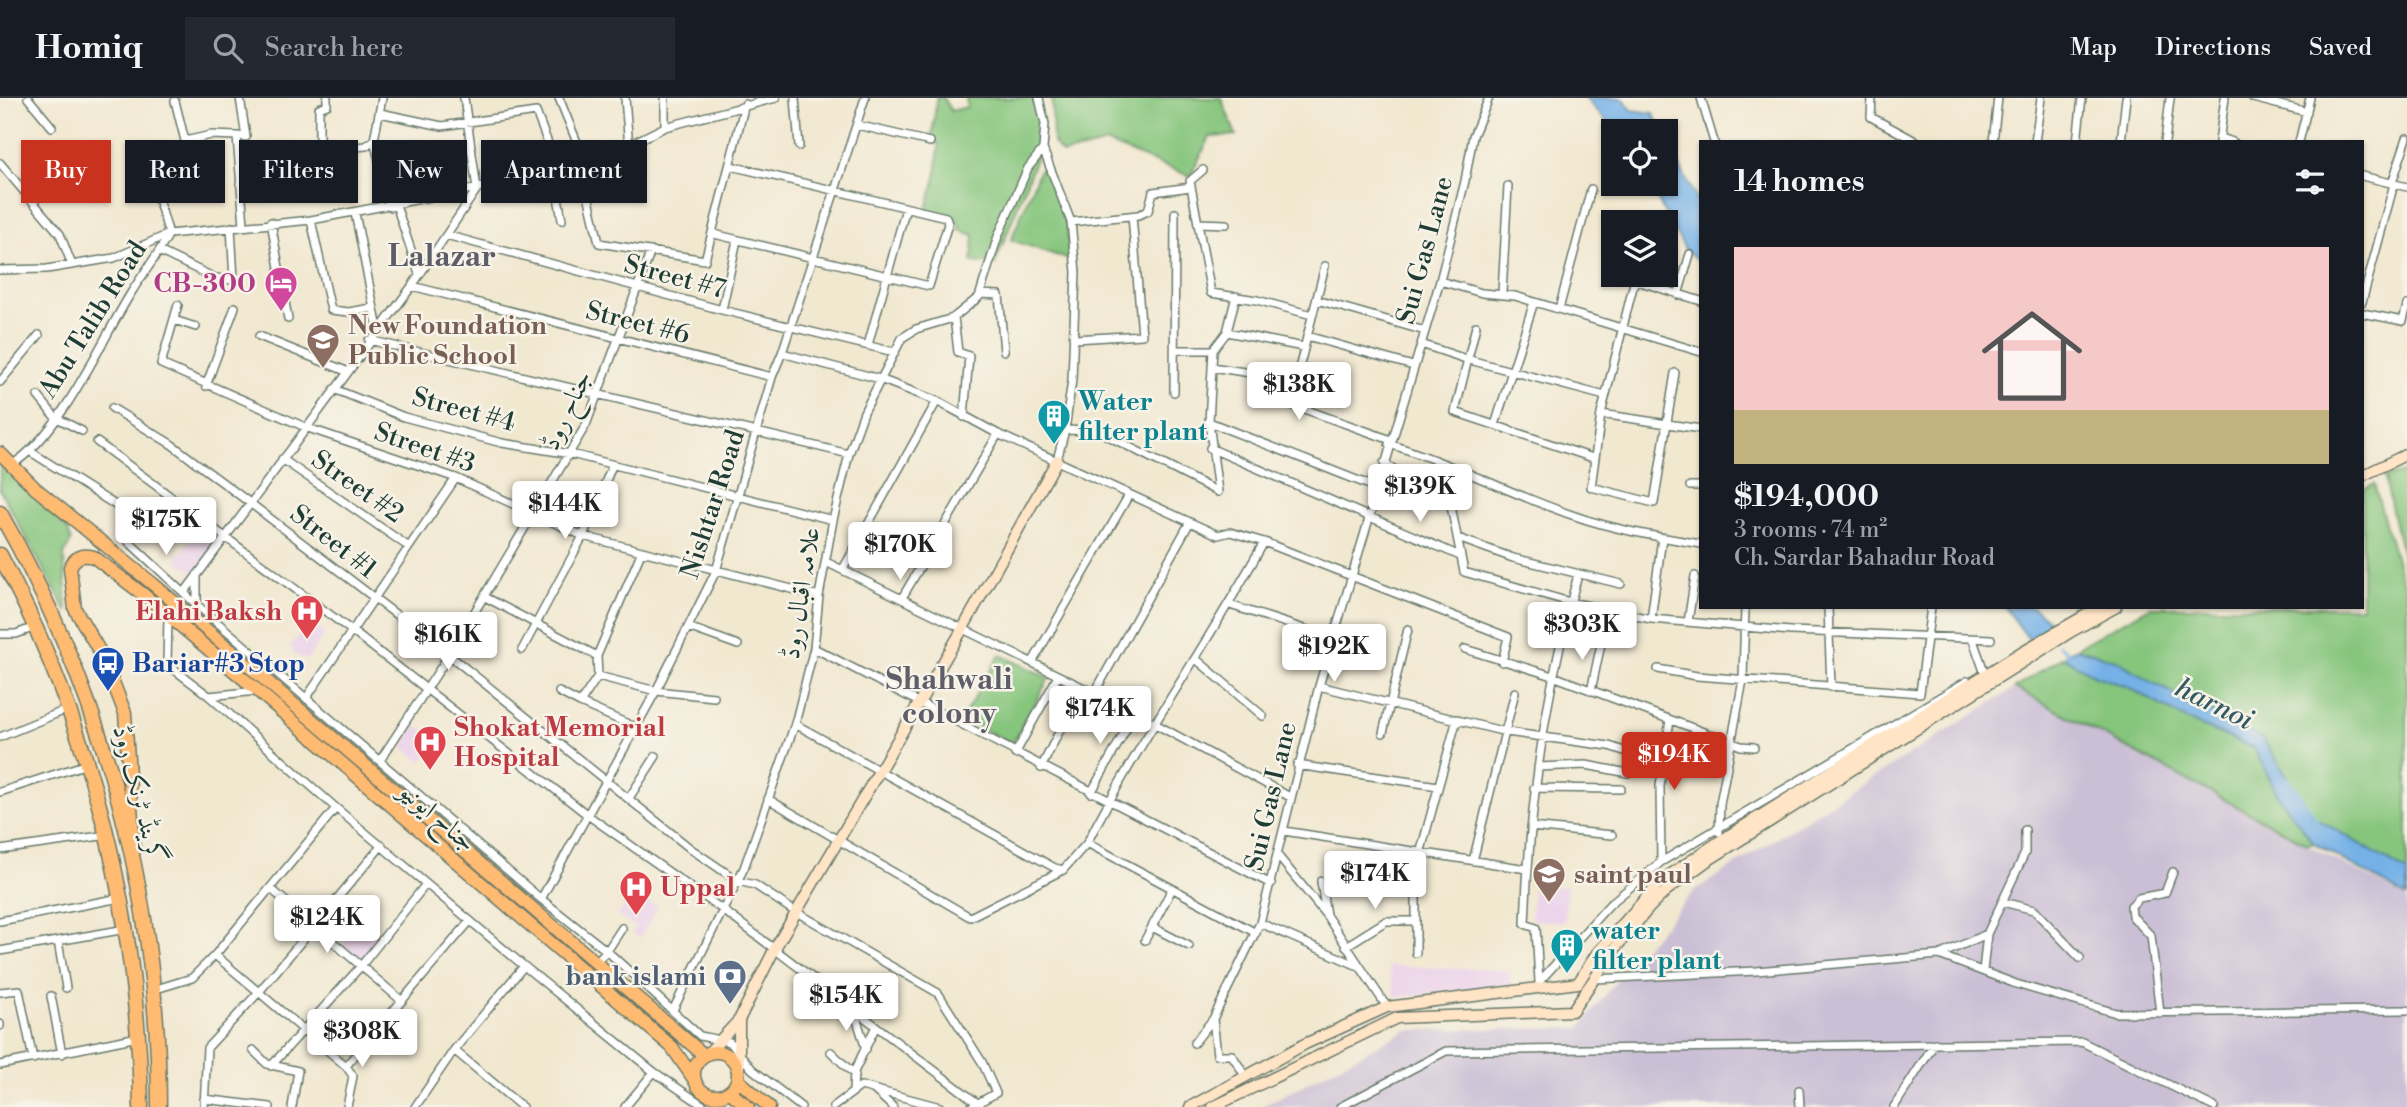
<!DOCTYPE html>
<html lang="en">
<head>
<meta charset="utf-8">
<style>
  body { margin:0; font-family:"Libre Bodoni",Amiri,serif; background:#242831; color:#f1f3f6; height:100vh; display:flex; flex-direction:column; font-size:26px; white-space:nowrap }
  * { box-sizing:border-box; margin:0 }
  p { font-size:23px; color:#9ea1a6 }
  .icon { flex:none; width:38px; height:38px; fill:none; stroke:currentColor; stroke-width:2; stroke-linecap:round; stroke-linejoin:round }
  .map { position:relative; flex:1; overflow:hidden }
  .sheet { position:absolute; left:1699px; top:42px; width:665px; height:469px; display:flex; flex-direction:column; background:#171b24; border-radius:0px; box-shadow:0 2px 5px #0004 }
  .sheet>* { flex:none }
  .hud { position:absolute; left:21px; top:42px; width:665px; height:63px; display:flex; gap:14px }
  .buttons { position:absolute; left:1601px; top:21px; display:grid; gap:14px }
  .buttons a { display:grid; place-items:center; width:77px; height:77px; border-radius:0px; background:#171b24; box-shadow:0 2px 5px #0004; font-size:35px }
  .price { position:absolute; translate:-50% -60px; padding:0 16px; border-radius:7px; background:#fff; color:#222; font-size:23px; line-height:46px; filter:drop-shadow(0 2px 4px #0008) }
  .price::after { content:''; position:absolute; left:50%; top:42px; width:21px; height:16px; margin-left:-10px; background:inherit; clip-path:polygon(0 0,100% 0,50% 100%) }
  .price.selected { background:#c8321e; color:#fff }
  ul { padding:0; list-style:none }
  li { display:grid; align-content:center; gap:14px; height:371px; padding:0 35px }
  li+li { border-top:2px solid #363941 }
  li span { display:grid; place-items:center; height:217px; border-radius:0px; color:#555 }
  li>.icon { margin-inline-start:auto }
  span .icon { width:126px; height:126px; fill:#fffc; stroke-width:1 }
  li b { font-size:30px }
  h2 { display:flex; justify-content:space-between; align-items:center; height:84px; padding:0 35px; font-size:30px }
  .chip { padding:0 24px; border-radius:0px; background:#171b24; box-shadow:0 2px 5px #0004; font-size:24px; line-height:63px }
  .chip.selected { background:#c8321e; color:#fff }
  header { display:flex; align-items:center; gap:42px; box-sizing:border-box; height:98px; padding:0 35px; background:#171b24; border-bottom:2px solid #363941 }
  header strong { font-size:33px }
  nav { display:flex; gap:38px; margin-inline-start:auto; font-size:24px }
  .search { width:490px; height:63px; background:#242831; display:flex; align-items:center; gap:18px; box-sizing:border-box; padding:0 24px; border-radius:0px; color:#9ea1a6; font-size:26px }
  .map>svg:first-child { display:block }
  .built { fill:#ebd1eb }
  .industrial { fill:#cbbfd5 }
  .green { fill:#85c57c; stroke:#528158; stroke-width:2 }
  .water { fill:#75b1e7; stroke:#4a778e; stroke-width:2 }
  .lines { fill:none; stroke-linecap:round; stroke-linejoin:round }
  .stream { stroke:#75b1e7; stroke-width:2.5 }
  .street-casing { stroke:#68796b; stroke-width:10 }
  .secondary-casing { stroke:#68796b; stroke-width:13 }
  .primary-casing { stroke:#68796b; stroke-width:15 }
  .highway-casing { stroke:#68796b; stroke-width:17 }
  .street { stroke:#fff; stroke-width:7 }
  .secondary { stroke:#ffe4c6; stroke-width:10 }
  .primary { stroke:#ffbb71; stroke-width:12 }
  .highway { stroke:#ffbb71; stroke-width:14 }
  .labels { text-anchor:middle; stroke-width:5; stroke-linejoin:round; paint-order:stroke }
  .street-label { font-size:26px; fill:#1f3d34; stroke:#f7f3e8 }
  .hotel-label { font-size:26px; font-weight:bold; fill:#b23c85; stroke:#f7f3e8; text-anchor:end }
  .education-label { font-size:26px; font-weight:bold; fill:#785e54; stroke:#f7f3e8; text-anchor:start }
  .culture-label { font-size:26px; font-weight:bold; fill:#0d838f; stroke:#f7f3e8; text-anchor:start }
  .health-label { font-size:26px; font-weight:bold; fill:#be3a42; stroke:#f7f3e8; text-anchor:start }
  .transit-label { font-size:26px; font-weight:bold; fill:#164399; stroke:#f7f3e8; text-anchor:start }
  .service-label { font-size:26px; font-weight:bold; fill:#4e5e75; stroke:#f7f3e8; text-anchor:end }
  .water-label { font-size:28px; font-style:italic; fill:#345a61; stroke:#f7f3e8 }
  .quarter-label { font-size:30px; font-weight:bold; fill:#5e5e69; stroke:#f7f3e8 }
</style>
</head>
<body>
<header>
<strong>Homiq</strong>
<div class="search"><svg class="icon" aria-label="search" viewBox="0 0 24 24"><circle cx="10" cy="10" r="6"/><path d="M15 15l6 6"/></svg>Search here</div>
<nav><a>Map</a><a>Directions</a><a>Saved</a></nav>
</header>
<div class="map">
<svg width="2407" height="1009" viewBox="0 0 2407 1009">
  <rect width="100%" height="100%" fill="#f7f3e8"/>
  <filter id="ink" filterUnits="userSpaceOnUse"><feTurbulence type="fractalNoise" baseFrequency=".0143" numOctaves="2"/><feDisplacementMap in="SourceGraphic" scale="14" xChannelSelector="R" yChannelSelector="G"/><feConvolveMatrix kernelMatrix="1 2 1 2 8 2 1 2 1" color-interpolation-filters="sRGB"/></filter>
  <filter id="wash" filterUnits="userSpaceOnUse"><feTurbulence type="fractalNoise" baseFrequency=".00686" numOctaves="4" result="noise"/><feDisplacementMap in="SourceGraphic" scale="28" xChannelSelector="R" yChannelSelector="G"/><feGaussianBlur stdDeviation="1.57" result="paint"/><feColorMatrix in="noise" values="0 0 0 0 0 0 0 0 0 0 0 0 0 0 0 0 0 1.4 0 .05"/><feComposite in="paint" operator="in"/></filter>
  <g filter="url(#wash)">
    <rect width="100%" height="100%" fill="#f1e8d0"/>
    <path class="built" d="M199 429 218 443 195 475 176 462Z
      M308 523 325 536 307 562 295 557 290 549Z
      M416 628 439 640 421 664 403 649Z
      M1533 786 1551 790 1567 788 1565 824 1531 822Z
      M643 801 658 809 640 840 632 835 636 829 617 817 624 809 629 812 633 805 639 809Z
      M363 821 384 839 364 863 342 848Z
      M1388 868 1509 872 1511 890 1395 899Z"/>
    <path class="industrial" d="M2015 590 2407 800V1009H1261L1407 932 1580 930 1619 879 1695 792Z"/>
    <path class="green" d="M937 0H943L951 13 967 9 966 0H1037L1042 21V45L995 166 972 164 974 137 959 132 960 125 926 114 936 79 939 46 931 44Z
      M1052 0H1221L1236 37 1210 39 1190 78 1107 45 1063 56 1053 45Z
      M1040 71H1047L1067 129 1070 162 1011 142Z
      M0 363 68 432 71 443 64 457 67 514 0 392Z
      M2407 373V481L2385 380Z
      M2374 386 2407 500V774L2314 719 2262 640 2151 584 2118 563 2076 550 2150 509H2362L2363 392Z
      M1000 557 1049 580 1012 646 962 620Z
      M2063 559 2096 578 2128 589 2187 622 2254 650 2280 701 2314 745 2307 746 2015 590Z"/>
    <path class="water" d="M1585 0H1623L1632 12 1653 15 1662 33H1615Z
      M1666 41 1701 110V164L1686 153 1649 86H1666Z
      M2005 509H2032L2056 528 2031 544Z
      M2076 550 2118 563 2151 584 2262 640 2314 719 2407 774V799L2314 745 2280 701 2254 650 2187 622 2128 589 2096 578 2063 559Z"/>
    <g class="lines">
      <path class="stream" d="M2058 547 2069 556
        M2288 680 2318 723"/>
    </g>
  </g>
  <g filter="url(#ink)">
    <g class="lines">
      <defs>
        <path id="street" d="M28 0 52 29
          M240 0 246 39 237 38 244 127
          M382 0 374 42 391 109
          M559 0 587 69
          M625 0 629 49
          M795 0 799 48
          M1039 0 1045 26 1043 51 1071 124 1076 174 1072 282 1065 332 1057 362
          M1701 0 1714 44
          M1872 0 1871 19 1917 44
          M2253 0 2307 14
          M175 3 185 43 211 37 237 38
          M380 15 442 28 536 14 559 74
          M857 27 930 44
          M665 29V0
          M2220 40 2233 44
          M1993 44 1998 0
          M2035 44 2041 0
          M2077 44 2082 0
          M2121 44 2126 0
          M2165 44 2170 0
          M2219 44 2225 0
          M2299 44 2310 0
          M319 59V10L327 7V0
          M0 65 60 136 72 167
          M148 68 169 136 311 122 582 70 665 29 776 0
          M582 70 599 145 705 162 745 6
          M1203 72 1190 83 1211 195 1257 202 1312 217
          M554 76 562 122
          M2362 78 2407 89
          M2392 85 2407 40
          M240 86 293 77 319 59 343 50 366 48 374 42
          M396 107 419 176
          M355 115 378 231
          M311 122 331 212 349 214 372 210
          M271 124 288 221
          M1071 124 1138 117 1148 113 1153 94 1191 89
          M1199 125 1226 126
          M714 136 929 188 948 126 946 119 731 68
          M446 137 722 212 894 254
          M161 154 215 180 234 182 231 129
          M1325 168 1290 306 1391 342
          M0 172 47 171 114 160 169 136C158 157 144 174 131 195 100 245 62 334 13 366
          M1636 177 1601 316 1591 389 1654 405 1675 275
          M1634 182 1701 203
          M1440 183 1482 195 1515 198 1701 254
          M412 188 772 279
          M1502 195 1508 88
          M980 196 999 197 1004 253
          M1678 197 1690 156
          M1317 202 1425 233
          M2362 204 2394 86
          M178 207 161 266 305 329 456 380 583 438 819 498
          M1559 211 1591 91
          M722 212 737 142
          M2362 215 2403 223 2407 207
          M954 219 958 254 969 258 964 319
          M174 222 196 229
          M1476 228 1455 314 1593 360
          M1227 234 1303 249
          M259 238 346 273
          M1307 238 1413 268
          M1075 241 1142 237 1132 118
          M369 242 849 356
          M1421 246 1466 261 1605 298
          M868 247 906 110
          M1175 252H1213
          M782 255 880 281 937 303 998 336 1218 437 1230 434 1264 444 1508 539 1502 564
          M1212 269 1295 282
          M0 284 39 237
          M206 288 235 209
          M334 291 404 319 502 345 571 356 833 422
          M1174 294 1175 115
          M38 298 55 319 82 333
          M112 310 171 346 250 405 449 557 691 751 738 783 755 787 791 811 938 895 982 964 996 995 971 1009
          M1601 316 1701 331
          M1209 324 1377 390
          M1495 327 1534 204
          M1065 332 1098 333 1218 394 1209 324 1213 252 1227 234 1236 198
          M97 344 352 533 589 718 723 812 980 1007
          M1389 346C1453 365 1512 397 1575 418 1615 432 1659 439 1701 446
          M1210 350 1460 458
          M31 354 120 410
          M282 361 409 449
          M1384 365 1451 408 1464 474 1570 504 1651 521 1791 533 1991 541
          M1690 388H1701
          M1458 440 1513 460 1621 486
          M129 444 197 507 541 801 607 853 700 938 730 944 752 971 801 1009
          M826 464 1135 615 1290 699
          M843 471 937 303
          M184 495 412 188 477 91 464 0
          M485 499 597 558
          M902 500 998 336
          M197 507V477
          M1230 507 1335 541
          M1828 509 1831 589
          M168 519 167 566 209 598 336 710 524 868 654 974 704 1008
          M1651 521 1662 440
          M1688 524 1695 478
          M688 529 738 547
          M0 536H16L35 529
          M1973 542 1984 573
          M814 550 1271 786
          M1465 551 1553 578 1741 648 1754 649
          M522 552 583 438 612 368
          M1196 561 1263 618
          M1032 565 1129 397
          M1658 571 1697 578 1920 595 1931 509
          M598 578 656 593 714 599
          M1319 588 1506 634 1609 648 1639 658
          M1591 593 1602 541
          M559 594 580 605 598 578 597 558 641 455
          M1094 596 1190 424
          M209 598 257 593
          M307 599 456 380
          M580 605 635 629
          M795 626 1055 770 1063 772
          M1383 635 1408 531
          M0 639 68 611
          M1015 656 1058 578
          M381 661 449 557 586 327 651 153
          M1297 667 1438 688
          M1538 669 1586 667 1628 675
          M1041 670 1081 590
          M1534 690 1621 691
          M0 694 87 666
          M1091 695 1135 615
          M629 700 656 658
          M768 701 970 819 1063 772 1087 745 1256 835
          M336 710 215 857 346 968 470 823
          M1531 729 1612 737
          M1284 733 1527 771
          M1719 734 1720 706 1743 582 1745 509
          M1087 745C1140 641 1208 546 1264 444
          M0 752 108 737
          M1278 758 1326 817 1387 909
          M1473 763 1515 594
          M1661 764 1660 688 1670 622
          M1321 783 1326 817
          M270 790 402 903
          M541 801 656 593 716 473 772 279 782 255 865 0
          M2003 804 2034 812 2080 860
          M0 823 120 800
          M1260 825 1356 867
          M1152 829 1189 848
          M1145 842 1172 791
          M58 843 66 890
          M1346 848 1386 823H1416
          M0 853 126 831
          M1416 855V790L1420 756 1457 621
          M1939 857 1987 836
          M596 863 607 853 622 830
          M1983 873 1987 836 2025 755V732
          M1595 881 1756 873 1939 857 2016 886 2116 915 2407 912
          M1539 884 1536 830 1525 826C1529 708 1546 591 1578 477
          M1539 888V884L1610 806 1661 764 1967 583
          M153 892 192 880 215 857
          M0 894 19 892 33 961
          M51 898 62 956
          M853 909 866 951
          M673 912 744 770 795 626 814 550 819 498 833 422 849 356 864 314 902 240 916 231 953 220 979 199 998 138 1028 70 1043 51
          M2160 915 2151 838 2132 818 2131 808 2139 800 2165 795 2173 774
          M0 926V928
          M1194 945 1213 921
          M253 952 267 966 298 973 292 1009
          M454 952 522 1009
          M831 954 855 977
          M0 967 138 939
          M271 968 361 868 426 786
          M346 968 353 978 347 1009
          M1246 979 1232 957H1217L1213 921 1260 825 1319 588 1440 183 1465 83 1473 38 1489 0
          M874 992 893 1009
          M1799 992 1800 1009
          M853 993 854 974 876 928
          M204 1001 270 1009
          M204 1009 207 950 258 895 382 747
          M415 1009 454 952 524 868
          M625 1009 654 974
          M833 1009 861 988 940 1009
          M1340 1009 1446 953 2082 944 2214 1009
          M1894 1009 1935 945"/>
        <path id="secondary" d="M2362 378 2407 356
          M739 922V977
          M709 954 739 922 774 852 962 532 1057 362
          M1190 1009 1305 946 1387 909 1578 885 1597 855 1661 783 1720 743 2023 553 2100 509
          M1213 1009 1397 920 1572 913 1617 848 1649 810 1667 792 1707 763 2072 533 2116 509"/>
        <path id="primary" d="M0 355 35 390 153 486 704 957
          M134 753 125 615 104 561 75 511 70 469C76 458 82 456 94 459L144 497 258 593 672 949 694 981
          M694 976a22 22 0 1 1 44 0a22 22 0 1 1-44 0Z
          M738 982 769 1009
          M730 994 748 1009"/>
        <path id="highway" d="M0 415C104 597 159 800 159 1009
          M0 457C91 628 138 815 141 1009"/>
      </defs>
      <use href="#street" class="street-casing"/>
      <use href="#secondary" class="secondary-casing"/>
      <use href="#primary" class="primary-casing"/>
      <use href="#highway" class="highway-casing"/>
      <use href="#street" class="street"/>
      <use href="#secondary" class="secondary"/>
      <use href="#primary" class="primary"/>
      <use href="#highway" class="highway"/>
    </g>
  </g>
  <defs>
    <symbol id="hotel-pin" viewBox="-11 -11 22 30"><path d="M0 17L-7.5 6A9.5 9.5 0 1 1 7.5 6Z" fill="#d1479c" stroke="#f7f3e8"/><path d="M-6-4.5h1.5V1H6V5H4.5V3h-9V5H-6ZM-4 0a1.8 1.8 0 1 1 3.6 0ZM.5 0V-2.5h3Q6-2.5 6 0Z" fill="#fff"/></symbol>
    <symbol id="school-pin" viewBox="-11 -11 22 30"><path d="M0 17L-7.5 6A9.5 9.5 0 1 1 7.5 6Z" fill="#8d6e63" stroke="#f7f3e8"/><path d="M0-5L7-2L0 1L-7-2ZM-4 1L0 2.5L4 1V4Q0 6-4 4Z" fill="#fff"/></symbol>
    <symbol id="building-pin" viewBox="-11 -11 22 30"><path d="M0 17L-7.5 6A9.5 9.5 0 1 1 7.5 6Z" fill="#0f9aa8" stroke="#f7f3e8"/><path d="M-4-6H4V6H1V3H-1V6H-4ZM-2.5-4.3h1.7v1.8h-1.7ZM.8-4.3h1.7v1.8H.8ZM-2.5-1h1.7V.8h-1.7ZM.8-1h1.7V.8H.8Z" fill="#fff"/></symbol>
    <symbol id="hospital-pin" viewBox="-11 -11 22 30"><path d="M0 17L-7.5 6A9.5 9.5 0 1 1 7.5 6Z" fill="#e0444e" stroke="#f7f3e8"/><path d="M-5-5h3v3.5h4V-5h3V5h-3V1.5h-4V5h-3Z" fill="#fff"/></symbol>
    <symbol id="bus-pin" viewBox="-11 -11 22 30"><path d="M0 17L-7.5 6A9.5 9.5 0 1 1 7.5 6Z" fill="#1a4fb4" stroke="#f7f3e8"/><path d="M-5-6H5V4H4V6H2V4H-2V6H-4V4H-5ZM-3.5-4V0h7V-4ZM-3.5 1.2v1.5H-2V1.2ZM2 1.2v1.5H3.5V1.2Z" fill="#fff"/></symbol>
    <symbol id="bank-pin" viewBox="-11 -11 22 30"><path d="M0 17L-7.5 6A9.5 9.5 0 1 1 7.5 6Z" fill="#5c6f8a" stroke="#f7f3e8"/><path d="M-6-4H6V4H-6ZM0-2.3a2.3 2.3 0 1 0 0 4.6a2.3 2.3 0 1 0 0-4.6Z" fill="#fff"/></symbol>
  </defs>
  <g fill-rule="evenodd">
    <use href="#hotel-pin" x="262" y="166" width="38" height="52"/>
    <use href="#school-pin" x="304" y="223" width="38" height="52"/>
    <use href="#building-pin" x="1035" y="299" width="38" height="52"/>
    <use href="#hospital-pin" x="288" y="494" width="38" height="52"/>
    <use href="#bus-pin" x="89" y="546" width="38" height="52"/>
    <use href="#hospital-pin" x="411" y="625" width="38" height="52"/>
    <use href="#school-pin" x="1530" y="757" width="38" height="52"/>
    <use href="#hospital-pin" x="617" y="770" width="38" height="52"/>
    <use href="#building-pin" x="1548" y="828" width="38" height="52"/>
    <use href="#bank-pin" x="711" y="859" width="38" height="52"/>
  </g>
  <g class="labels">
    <g class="street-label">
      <text transform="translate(1424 152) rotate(-75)" y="9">Sui Gas Lane</text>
      <text transform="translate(675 178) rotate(15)" y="9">Street #7</text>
      <text transform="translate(92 221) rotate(-58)" y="9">Abu Talib Road</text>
      <text transform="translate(638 224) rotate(14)" y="9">Street #6</text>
      <text transform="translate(464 311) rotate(15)" y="9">Street #4</text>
      <text transform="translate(566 312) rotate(-65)" y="9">جناح روڈ</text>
      <text transform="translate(425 349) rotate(19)" y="9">Street #3</text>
      <text transform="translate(358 388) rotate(35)" y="9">Street #2</text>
      <text transform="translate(712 406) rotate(-72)" y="9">Nishtar Road</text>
      <text transform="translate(334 443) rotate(38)" y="9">Street #1</text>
      <text transform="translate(800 495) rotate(-81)" y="9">علامہ اقبال روڈ</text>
      <text transform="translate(140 696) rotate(75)" y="9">گرینڈ ٹرنک روڈ</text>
      <text transform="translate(1270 698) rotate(-77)" y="9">Sui Gas Lane</text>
      <text transform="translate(438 718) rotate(41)" y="9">جناح ایونیو</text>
    </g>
    <g class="hotel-label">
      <text x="256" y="194">CB-300</text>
    </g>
    <g class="education-label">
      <text x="348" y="236">New Foundation<tspan x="348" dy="30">Public School</tspan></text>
      <text x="1574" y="785">saint paul</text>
    </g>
    <g class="culture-label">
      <text x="1078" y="312">Water<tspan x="1078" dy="30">filter plant</tspan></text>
      <text x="1592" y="841">water<tspan x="1592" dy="30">filter plant</tspan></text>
    </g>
    <g class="health-label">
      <text x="282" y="522" text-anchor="end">Elahi Baksh</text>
      <text x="454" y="638">Shokat Memorial<tspan x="454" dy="30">Hospital</tspan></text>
      <text x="660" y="798">Uppal</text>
    </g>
    <g class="transit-label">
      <text x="132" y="574">Bariar#3 Stop</text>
    </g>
    <g class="service-label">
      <text x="706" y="887">bank islami</text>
    </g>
    <g class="water-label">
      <text transform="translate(2215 605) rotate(26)" y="10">harnoi</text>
    </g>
    <g class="quarter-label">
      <text x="442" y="168">Lalazar</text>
      <text x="949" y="591">Shahwali<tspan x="949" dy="34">colony</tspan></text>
    </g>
  </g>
</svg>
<div class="buttons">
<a><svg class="icon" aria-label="locate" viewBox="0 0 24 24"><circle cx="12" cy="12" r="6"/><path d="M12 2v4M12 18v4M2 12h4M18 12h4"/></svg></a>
<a><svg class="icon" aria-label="layers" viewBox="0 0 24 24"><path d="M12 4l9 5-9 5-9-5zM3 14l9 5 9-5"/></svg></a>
</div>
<b class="price" style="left:1299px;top:324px">$138K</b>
<b class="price" style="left:1420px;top:426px">$139K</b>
<b class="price" style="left:565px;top:443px">$144K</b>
<b class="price" style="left:166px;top:459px">$175K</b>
<b class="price" style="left:900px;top:484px">$170K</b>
<b class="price" style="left:1582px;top:564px">$303K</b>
<b class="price" style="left:448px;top:574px">$161K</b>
<b class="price" style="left:1334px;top:586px">$192K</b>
<b class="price" style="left:1100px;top:648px">$174K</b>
<b class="price selected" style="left:1674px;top:694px">$194K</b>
<b class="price" style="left:1375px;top:813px">$174K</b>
<b class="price" style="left:327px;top:857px">$124K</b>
<b class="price" style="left:846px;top:935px">$154K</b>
<b class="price" style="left:362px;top:971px">$308K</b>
<div class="hud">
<a class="chip selected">Buy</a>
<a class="chip">Rent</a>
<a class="chip">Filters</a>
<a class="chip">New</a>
<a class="chip">Apartment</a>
</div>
<section class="sheet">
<h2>14 homes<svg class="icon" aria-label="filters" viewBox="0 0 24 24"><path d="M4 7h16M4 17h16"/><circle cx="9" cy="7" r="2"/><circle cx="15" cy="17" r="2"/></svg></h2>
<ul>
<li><span style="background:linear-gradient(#f6c9c9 75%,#c2b280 0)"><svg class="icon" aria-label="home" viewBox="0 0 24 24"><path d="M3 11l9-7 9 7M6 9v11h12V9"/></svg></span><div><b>$194,000</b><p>3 rooms · 74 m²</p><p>Ch. Sardar Bahadur Road</p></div></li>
</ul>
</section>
</div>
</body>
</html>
